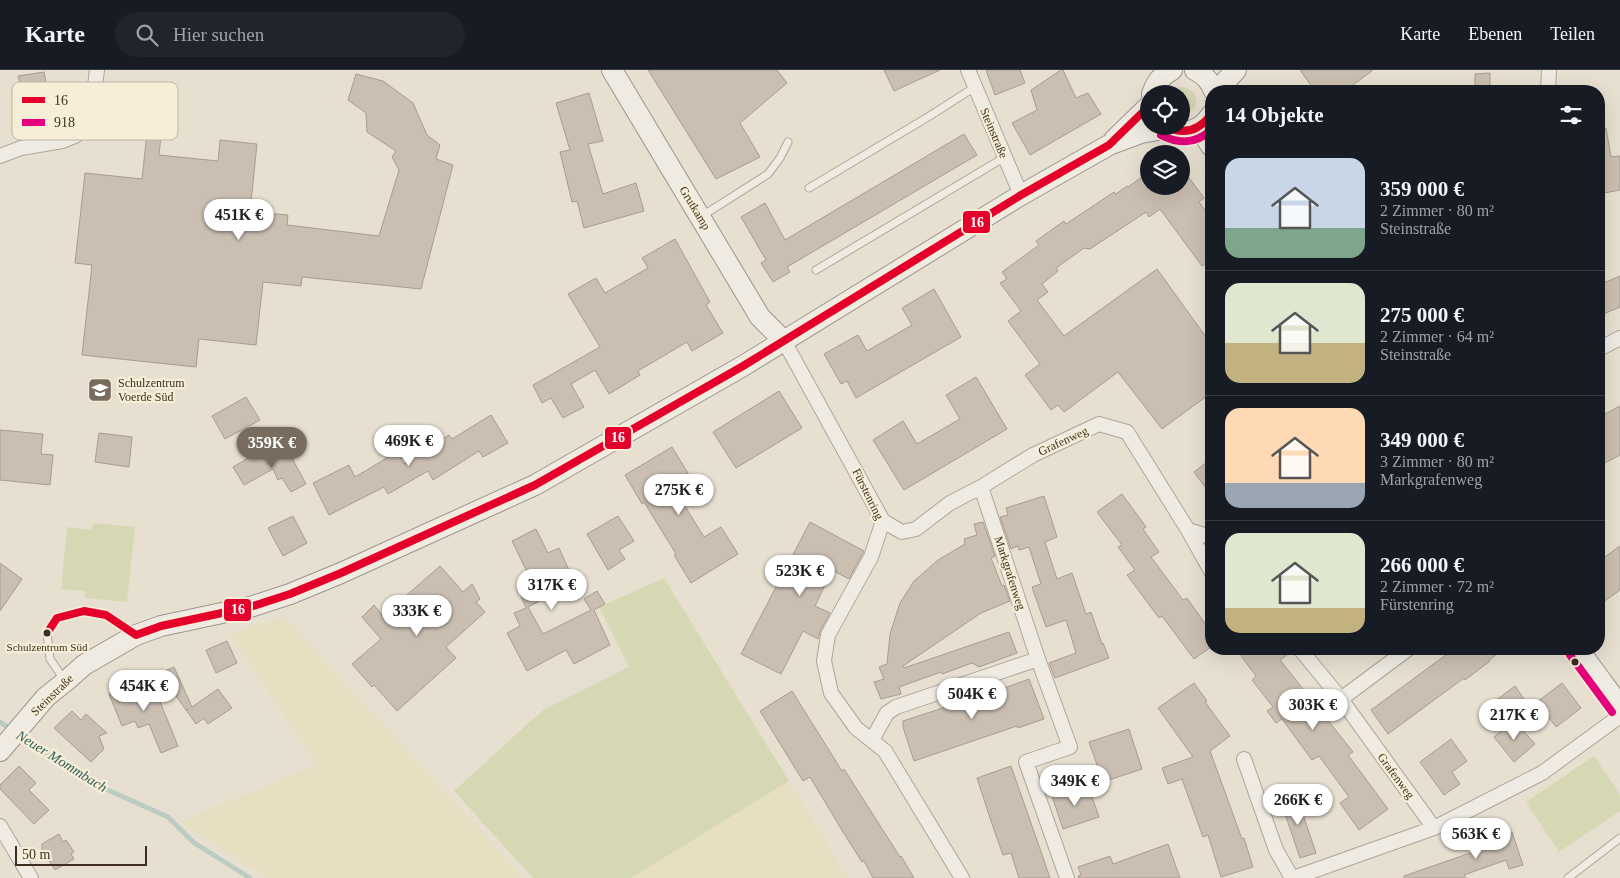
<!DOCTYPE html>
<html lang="de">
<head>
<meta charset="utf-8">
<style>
  body { margin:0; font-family:Georgia,serif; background:#20242c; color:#f1f3f6; height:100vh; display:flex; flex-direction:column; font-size:19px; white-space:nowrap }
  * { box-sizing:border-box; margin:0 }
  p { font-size:16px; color:#9ea1a6 }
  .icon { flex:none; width:28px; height:28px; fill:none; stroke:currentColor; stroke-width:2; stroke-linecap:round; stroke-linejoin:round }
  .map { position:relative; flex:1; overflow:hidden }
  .details { position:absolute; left:1205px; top:15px; width:400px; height:570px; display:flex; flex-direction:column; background:#171b24; border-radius:20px; box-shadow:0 5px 20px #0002 }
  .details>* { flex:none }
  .tools { position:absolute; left:1140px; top:15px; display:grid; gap:10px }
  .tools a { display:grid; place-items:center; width:50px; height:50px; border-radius:50%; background:#171b24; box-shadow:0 5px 20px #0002; font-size:25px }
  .scale { position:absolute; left:15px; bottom:12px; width:132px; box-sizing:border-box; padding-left:5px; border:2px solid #3d2e20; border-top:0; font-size:14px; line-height:18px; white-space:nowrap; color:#3d2e20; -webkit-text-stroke:4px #f7eed8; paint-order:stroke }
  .price { position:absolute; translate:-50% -42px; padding:0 11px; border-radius:18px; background:#fff; color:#222; font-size:16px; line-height:32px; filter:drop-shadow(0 1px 2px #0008) }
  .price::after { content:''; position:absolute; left:50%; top:30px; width:15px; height:11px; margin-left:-8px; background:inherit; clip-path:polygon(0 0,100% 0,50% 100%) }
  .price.on { background:#786c5e; color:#fff }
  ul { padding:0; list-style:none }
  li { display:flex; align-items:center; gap:15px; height:125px; padding:0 20px }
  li+li { border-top:1px solid #363941 }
  li span { display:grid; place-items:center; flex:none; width:140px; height:100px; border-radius:15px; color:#555 }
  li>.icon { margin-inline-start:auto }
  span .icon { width:60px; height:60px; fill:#fffc; stroke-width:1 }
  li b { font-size:21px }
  h2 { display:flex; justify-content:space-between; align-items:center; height:60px; padding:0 20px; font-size:21px }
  header { display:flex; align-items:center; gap:30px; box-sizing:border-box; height:70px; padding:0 25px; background:#171b24; border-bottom:1px solid #363941 }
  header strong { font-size:24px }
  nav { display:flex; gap:28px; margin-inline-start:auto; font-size:18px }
  .search { width:350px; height:45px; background:#20242c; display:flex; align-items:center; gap:12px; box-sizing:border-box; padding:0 18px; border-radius:28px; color:#9ea1a6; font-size:19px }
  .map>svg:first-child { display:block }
  .farmland { fill:#e6dfc2 }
  .green { fill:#d6d7b3 }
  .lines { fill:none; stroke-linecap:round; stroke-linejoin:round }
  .stream { stroke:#bcccc2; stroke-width:5 }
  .building { fill:#cbbfb2; stroke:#a89c90 }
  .lane-casing { stroke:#ada599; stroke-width:9 }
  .street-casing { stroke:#ada599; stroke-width:16 }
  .secondary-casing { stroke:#9c958a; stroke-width:22 }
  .lane { stroke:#efebe3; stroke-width:7 }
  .street { stroke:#efebe3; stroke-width:14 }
  .secondary { stroke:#efebe3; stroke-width:20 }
  .bus-1-casing { stroke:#f7eed8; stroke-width:11 }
  .bus-2-casing { stroke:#f7eed8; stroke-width:11 }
  .bus-1 { stroke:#e4002b; stroke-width:8 }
  .bus-2 { stroke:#e5007d; stroke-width:8 }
  .bus-dot { fill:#3d2e20; stroke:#f7eed8; stroke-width:2 }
  .labels { text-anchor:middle; stroke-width:4.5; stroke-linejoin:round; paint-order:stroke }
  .bus-label { font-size:11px; fill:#3d2e20; stroke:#f7eed8 }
  .street-label { font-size:12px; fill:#3d2e20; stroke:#f7eed8 }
  .poi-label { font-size:12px; fill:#3d2e20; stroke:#f7eed8; text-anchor:start }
  .water-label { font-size:14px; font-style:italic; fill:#2f5d5a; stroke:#f7eed8 }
  .key { fill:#f7eed8; stroke:#bfb4a1; stroke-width:1 }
  .key-label { font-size:14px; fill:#3d2e20 }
  .line-badge { stroke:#f7eed8; stroke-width:2 }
  .badge-label { font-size:14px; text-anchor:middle; font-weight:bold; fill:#fff }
</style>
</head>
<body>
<header>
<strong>Karte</strong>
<div class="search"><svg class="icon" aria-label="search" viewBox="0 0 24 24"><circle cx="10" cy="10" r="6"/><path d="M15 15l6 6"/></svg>Hier suchen</div>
<nav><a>Karte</a><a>Ebenen</a><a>Teilen</a></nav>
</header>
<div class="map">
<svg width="1620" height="808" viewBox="0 0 1620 808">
  <rect width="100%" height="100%" fill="#e7e0d1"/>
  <path class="farmland" d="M284 547 524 808H268L180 752 317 694 230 563Z
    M789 711 848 808H631Z"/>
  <path class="green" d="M1180 17C1201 18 1203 42 1181 45V24H1171L1175 19Z
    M93 453 135 457 127 532 85 528V521L61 519 67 457 92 460Z
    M664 508 789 711 631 808H533L454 721 543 640 629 597 599 537Z
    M1594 686 1620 725V741L1559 782 1526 732Z"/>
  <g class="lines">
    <path class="stream" d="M0 652 12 660
      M19 665 97 715 168 747 193 772 250 808"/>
  </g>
  <path class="building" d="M648 0H777L787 13 740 53 760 87 716 109Z
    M884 0H940L894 21Z
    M986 0H1020L1025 13 995 25Z
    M1061 0H1063L1076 28 1088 23 1101 44 1030 85 1012 53 1037 40 1031 20Z
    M1300 0H1373L1345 21H1315Z
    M44 2 50 34 27 38 18 6Z
    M1490 3V17H1475V4Z
    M356 4 383 11 413 33 427 65 440 75 436 89 453 95 421 219 302 207 301 216 263 212 256 275 199 269 196 297 82 285 92 195 75 193 85 103 142 109 147 63 161 65 159 85 218 91 220 70 257 74 250 142 288 145 287 155 379 166 399 100 392 87 396 81 367 62 366 43 348 30Z
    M589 23 603 71 588 74 603 124 636 113 644 141 584 158 577 131 572 132 560 82 570 80 556 33Z
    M1599 58H1606L1611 87 1620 86V120L1599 124Z
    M964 64 977 85 787 197 790 202 773 212 761 193 766 190 741 147 765 133 785 170Z
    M1181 97 1204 128 1199 132 1211 149V189L1202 196 1160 139 1149 147 1146 142 1090 179 1084 178 1056 198 1058 201 1042 214 1048 222 1037 230 1064 266 1157 199 1211 274V323L1162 359 1118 302 1064 342 1058 335 1051 340 1025 305 1040 294 1008 251 1021 241 1000 213 1007 209 1002 202 1039 175 1036 171 1064 151 1066 154 1114 122 1116 124 1127 116 1128 117 1149 102V116H1181Z
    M675 169 710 232 706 235 723 263 692 281 687 272 638 301 640 305 609 324 595 300 571 314 584 337 563 348 551 328 542 333 533 315 600 277 568 224 596 208 605 223 648 198 642 188Z
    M1620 206V237L1599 246V215Z
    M934 219 961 267 856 328 847 311 841 314 824 284 858 265 867 281 912 255 902 238Z
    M976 307 1007 359 904 420 873 370 903 351 917 374 960 349 946 325Z
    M779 321 802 358 736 398 713 362Z
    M246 327 260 350 225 369 212 346Z
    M1620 336V385L1599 396V347Z
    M491 345 508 373 483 387 479 381 433 410 428 401 388 424 384 417 329 445 313 413 349 395 355 407 397 382 404 394 449 365 452 369Z
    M0 360 43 364 41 384 53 385 50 415 0 410Z
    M99 363 132 367 129 397 95 392Z
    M285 375 306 414 291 422 282 408 278 410 273 399 244 415 233 397 250 387 253 391Z
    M672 377 689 405 672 415 683 433 704 467 721 457 738 484 691 513 674 485 676 484 644 432 642 434 625 405Z
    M1211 389V425L1194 402Z
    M1122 424 1146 457 1143 459 1159 482 1151 487 1183 530 1187 528 1211 562V577L1194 589 1162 546 1159 548 1127 505 1135 500 1118 477 1122 475 1097 442Z
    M1044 426 1057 467 1045 472 1057 509 1072 503 1086 544 1091 542 1102 574 1103 573 1109 588 1055 608 1049 593 1076 583 1066 550 1046 557 1032 517 1041 514 1029 477 1019 480 1018 476 1011 479 1000 447 1008 445 1006 438Z
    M293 446 307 473 283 486 268 458Z
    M618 446 634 471 619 480 625 489 608 500 587 464Z
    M810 452 864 481 849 509 832 500 815 536 830 543 820 561 818 569 803 561 781 604 741 584Z
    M983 452 995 486 991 488 1002 516 1004 515 1010 531 981 543 903 596 904 598 1009 562 1017 583 979 597 972 593 942 604 941 602 899 617 901 624 881 629 874 612 884 609 879 597 887 594 890 564 900 533 914 511 938 490 965 474 964 469 977 465 974 454Z
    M536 459 548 483 559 478 569 500 543 512 549 526 528 537 543 564 591 540 584 529 597 521 605 534 594 540 610 575 574 594 566 580 527 601 507 563 520 556 514 543 526 538 518 519 532 512 512 471Z
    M1620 476V520L1599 535V491Z
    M0 493 22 509 0 541Z
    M440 496 463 522 472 514 480 529 476 532 485 542 446 577 456 588 397 641 374 615 372 617 352 594 381 569 362 547 374 535 383 546Z
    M227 571 237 593 216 603 206 580Z
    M1236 579H1291L1292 581 1280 590 1353 682 1348 685 1388 739 1359 760 1340 733 1349 727 1319 686 1312 690 1282 649 1276 653 1267 641 1273 637 1252 610 1256 606Z
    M1454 579H1504L1489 590 1490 591 1465 610 1464 608 1388 664 1371 640Z
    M174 597 192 637 218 619 232 638 208 654 204 648 196 654 186 640 189 639 186 640 160 603Z
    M150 607 178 676 161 683 149 654 138 658 135 651 122 656 109 624Z
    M1029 609 1044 649 1018 658 1017 656 914 691 903 657V651L952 635V637Z
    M1194 613 1207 631 1205 632 1230 666 1210 681 1242 769 1244 768 1253 797 1221 807 1208 765 1203 767 1182 709 1168 714 1162 698 1193 687 1158 638Z
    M1562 613 1581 638 1556 657 1537 632Z
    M1515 616 1524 629 1504 644 1494 632Z
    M792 621 842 701 844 699 900 787 901 786 914 808H873L864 791 862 792 843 762 810 707 803 711 760 641Z
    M72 641 81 650 86 644 107 663 99 666 104 679 91 692 54 658Z
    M1514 650 1535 674 1514 692 1494 667Z
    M1129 659 1142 699 1103 712 1089 672Z
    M1451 669 1467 691 1452 702 1460 714 1444 725 1420 692Z
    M19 696 36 713 29 720 49 740 34 754 0 719V715Z
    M1011 696 1038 773 1050 808H1019L1011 783 1003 785 992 754 977 708Z
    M1088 715 1099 747 1063 759 1052 726Z
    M1296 724 1316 783 1300 788 1280 729Z
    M1512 762 1523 795 1509 799 1506 790 1464 805 1466 808H1404V806L1479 780 1477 774Z
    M59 764 63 772 66 770 74 782 71 784 74 789 55 800 42 780V774Z
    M1168 774 1180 808H1079L1078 806 1081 805 1078 797 1110 786 1113 794Z"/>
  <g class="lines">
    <defs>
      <path id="lane" d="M809 118 928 47 975 17
        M702 146 768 104 780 88 788 72
        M816 200 1005 87
        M65 611 50 589 47 563 57 548 84 541 106 545 134 563
        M1568 808 1620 768"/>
      <path id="street" d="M968 0 1021 125
        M1548 21 1549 0
        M0 86 21 78 62 71 75 66 90 54 97 0
        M784 271 883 451 871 487 828 565 824 591 831 623 856 658 885 681 962 808
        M1599 279 1620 268
        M981 417 1038 589 1070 677 1026 692 1067 808
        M883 451 902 462 916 459 950 433 981 417 1033 385 1099 354 1127 362 1188 460 1211 467
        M1188 460 1211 501
        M1300 579 1341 629 1434 758
        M1341 629 1408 579
        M872 670 887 643 896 637 1038 589
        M1244 689 1276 780 1292 808
        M0 756 31 808
        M1293 808 1434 758 1542 703 1620 646"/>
      <path id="secondary" d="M612 0 760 247 784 271
        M1195 0C1205 5 1210 11 1214 21
        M1221 21 1225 12 1236 0
        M1152 24C1156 12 1161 6 1172 0
        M1166 56C1182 67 1201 61 1211 45
        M1199 58 1211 76
        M1114 70 1149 36
        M1578 579 1620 636
        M0 681 46 627 66 611 84 595 136 565 161 556 250 537 290 524 341 503 535 415 743 296 1021 125 1109 75 1141 63 1169 58"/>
    </defs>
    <use href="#lane" class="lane-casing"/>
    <use href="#street" class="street-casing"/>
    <use href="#secondary" class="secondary-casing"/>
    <use href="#lane" class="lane"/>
    <use href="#street" class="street"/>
    <use href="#secondary" class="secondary"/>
    <defs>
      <path id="bus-1" d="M1166 56C1184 66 1199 60 1211 45
        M47 563 57 548 84 541 106 545 136 565 161 556 250 537 290 524 341 503 535 415 743 296 1021 125 1109 75 1149 36"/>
      <path id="bus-2" d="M1161 65C1178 74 1196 74 1211 60
        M1570 585 1612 642"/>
    </defs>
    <use href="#bus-1" class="bus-1-casing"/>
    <use href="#bus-2" class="bus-2-casing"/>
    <use href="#bus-1" class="bus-1"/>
    <use href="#bus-2" class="bus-2"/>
  </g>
  <defs>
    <symbol id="school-square" viewBox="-11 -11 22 22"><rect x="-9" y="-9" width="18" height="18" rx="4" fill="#786c5e" stroke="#f7eed8"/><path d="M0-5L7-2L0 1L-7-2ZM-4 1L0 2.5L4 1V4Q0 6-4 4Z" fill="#fff"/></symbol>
  </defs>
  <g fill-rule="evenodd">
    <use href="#school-square" x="86" y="306" width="28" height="28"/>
  </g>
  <g class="bus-dot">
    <circle cx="47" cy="563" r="4.5"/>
    <circle cx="1575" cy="592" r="4.5"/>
  </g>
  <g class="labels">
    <g class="bus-label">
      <text x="47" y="581">Schulzentrum Süd</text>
    </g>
    <g class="street-label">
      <text transform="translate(994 63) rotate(67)" y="4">Steinstraße</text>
      <text transform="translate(695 138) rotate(59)" y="4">Grutkamp</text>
      <text transform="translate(1063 371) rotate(-25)" y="4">Grafenweg</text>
      <text transform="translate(868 424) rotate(64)" y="4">Fürstenring</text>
      <text transform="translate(1010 503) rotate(72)" y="4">Markgrafenweg</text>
      <text transform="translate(52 625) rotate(-44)" y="4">Steinstraße</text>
      <text transform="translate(1396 706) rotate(54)" y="4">Grafenweg</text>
    </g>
    <g class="poi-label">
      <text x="118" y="317">Schulzentrum<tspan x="118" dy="14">Voerde Süd</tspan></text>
    </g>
    <g class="water-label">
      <text transform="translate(62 691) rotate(32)" y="5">Neuer Mommbach</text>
    </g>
  </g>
  <rect x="12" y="12" width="166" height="58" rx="8" class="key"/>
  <rect x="22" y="27" width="23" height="6" fill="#e4002b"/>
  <rect x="22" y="49" width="23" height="7" fill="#e5007d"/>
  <g class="key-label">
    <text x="54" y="35">16</text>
    <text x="54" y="57">918</text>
  </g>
  <g class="line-badge">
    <rect x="962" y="140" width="29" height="24" rx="5" fill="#e4002b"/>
    <rect x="604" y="356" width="28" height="24" rx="5" fill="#e4002b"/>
    <rect x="223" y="528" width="29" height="24" rx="5" fill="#e4002b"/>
  </g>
  <g class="badge-label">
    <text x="977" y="157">16</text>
    <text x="618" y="372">16</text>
    <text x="238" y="544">16</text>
  </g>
</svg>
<div class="tools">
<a><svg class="icon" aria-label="locate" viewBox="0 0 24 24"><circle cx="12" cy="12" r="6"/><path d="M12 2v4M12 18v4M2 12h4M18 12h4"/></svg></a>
<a><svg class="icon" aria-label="layers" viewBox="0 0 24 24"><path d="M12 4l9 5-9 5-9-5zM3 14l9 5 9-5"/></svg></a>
</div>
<div class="scale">50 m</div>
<b class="price" style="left:239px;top:171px">451K €</b>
<b class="price" style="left:409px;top:397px">469K €</b>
<b class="price on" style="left:272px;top:399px">359K €</b>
<b class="price" style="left:679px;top:446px">275K €</b>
<b class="price" style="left:800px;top:527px">523K €</b>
<b class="price" style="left:552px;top:541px">317K €</b>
<b class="price" style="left:417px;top:567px">333K €</b>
<b class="price" style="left:144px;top:642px">454K €</b>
<b class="price" style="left:972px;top:650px">504K €</b>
<b class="price" style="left:1313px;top:661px">303K €</b>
<b class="price" style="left:1514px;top:671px">217K €</b>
<b class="price" style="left:1075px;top:737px">349K €</b>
<b class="price" style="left:1298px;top:756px">266K €</b>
<b class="price" style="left:1476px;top:790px">563K €</b>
<section class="details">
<h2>14 Objekte<svg class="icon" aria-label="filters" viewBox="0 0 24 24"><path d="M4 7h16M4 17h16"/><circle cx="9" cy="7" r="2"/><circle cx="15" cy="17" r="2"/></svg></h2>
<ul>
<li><span style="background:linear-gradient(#c9d6e8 70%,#7fa58c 0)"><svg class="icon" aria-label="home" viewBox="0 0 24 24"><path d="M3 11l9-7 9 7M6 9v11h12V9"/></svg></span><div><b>359 000 €</b><p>2 Zimmer · 80 m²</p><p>Steinstraße</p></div></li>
<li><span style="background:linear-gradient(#dfe7d0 60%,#c2b280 0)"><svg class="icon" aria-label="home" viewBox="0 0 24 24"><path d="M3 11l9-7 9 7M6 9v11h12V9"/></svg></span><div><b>275 000 €</b><p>2 Zimmer · 64 m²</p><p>Steinstraße</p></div></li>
<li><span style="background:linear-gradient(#ffd9b3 75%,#9aa5b1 0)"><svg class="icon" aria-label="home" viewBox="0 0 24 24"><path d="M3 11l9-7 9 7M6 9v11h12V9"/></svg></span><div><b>349 000 €</b><p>3 Zimmer · 80 m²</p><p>Markgrafenweg</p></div></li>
<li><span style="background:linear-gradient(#dfe7d0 75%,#c2b280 0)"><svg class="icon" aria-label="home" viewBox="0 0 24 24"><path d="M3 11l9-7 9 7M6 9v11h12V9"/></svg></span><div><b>266 000 €</b><p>2 Zimmer · 72 m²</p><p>Fürstenring</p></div></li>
</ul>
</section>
</div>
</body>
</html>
